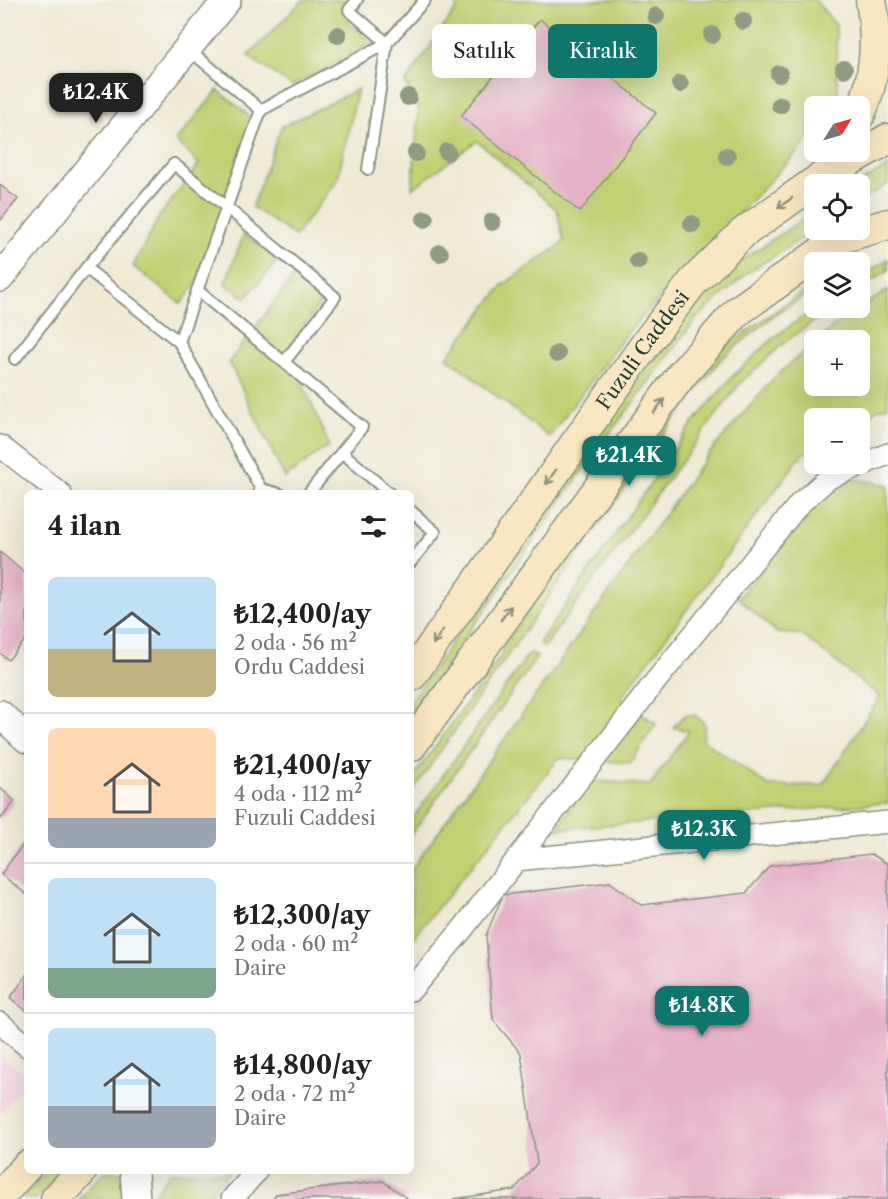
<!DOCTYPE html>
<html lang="tr">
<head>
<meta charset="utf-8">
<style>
  body { margin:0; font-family:"Libre Caslon Text",serif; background:#f6f6f6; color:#222; height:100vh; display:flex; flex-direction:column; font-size:22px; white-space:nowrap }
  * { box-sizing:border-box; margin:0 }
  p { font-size:20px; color:#767676 }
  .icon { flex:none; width:33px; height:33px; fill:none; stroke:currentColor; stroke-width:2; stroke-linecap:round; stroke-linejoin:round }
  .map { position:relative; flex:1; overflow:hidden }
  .details { position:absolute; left:24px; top:490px; width:390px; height:684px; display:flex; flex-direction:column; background:#fff; border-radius:9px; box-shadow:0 6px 24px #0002 }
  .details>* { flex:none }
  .guide { position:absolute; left:432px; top:24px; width:366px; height:54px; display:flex; gap:12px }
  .needle { width:39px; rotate:53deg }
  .buttons { position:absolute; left:804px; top:96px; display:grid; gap:12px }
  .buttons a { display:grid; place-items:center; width:66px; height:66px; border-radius:9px; background:#fff; box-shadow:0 6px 24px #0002; font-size:30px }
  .price { position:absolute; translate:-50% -51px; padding:0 14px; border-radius:12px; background:#0f766e; color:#fff; font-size:20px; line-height:39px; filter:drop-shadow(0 2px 3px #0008) }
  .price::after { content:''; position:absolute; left:50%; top:36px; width:18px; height:14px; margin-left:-9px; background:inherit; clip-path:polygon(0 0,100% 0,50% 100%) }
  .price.current { background:#222; color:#fff }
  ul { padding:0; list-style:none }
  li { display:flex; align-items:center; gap:18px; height:150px; padding:0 24px }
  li+li { border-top:2px solid #e0e0e0 }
  li span { display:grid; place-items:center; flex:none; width:168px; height:120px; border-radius:9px; color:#555 }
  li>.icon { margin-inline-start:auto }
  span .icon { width:72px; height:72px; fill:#fffc; stroke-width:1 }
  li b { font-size:26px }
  h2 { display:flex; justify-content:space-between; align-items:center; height:72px; padding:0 24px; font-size:26px }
  .chip { padding:0 21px; border-radius:9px; background:#fff; box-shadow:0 6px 24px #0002; font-size:21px; line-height:54px }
  .chip.current { background:#0f766e; color:#fff }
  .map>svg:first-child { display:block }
  .built { fill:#f3cfde }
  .green { fill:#c1d072; stroke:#708653; stroke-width:1.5 }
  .building { fill:#e6b2c8 }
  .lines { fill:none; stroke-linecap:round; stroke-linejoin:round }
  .service-casing { stroke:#889484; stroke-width:14 }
  .minor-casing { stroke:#889484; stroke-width:24 }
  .tertiary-casing { stroke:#889484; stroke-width:30 }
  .secondary-casing { stroke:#889484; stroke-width:33 }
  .service { stroke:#fff; stroke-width:10 }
  .minor { stroke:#fff; stroke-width:21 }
  .tertiary { stroke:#fff; stroke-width:27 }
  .secondary { stroke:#f9e7c3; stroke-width:30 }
  .tree { fill:#8f9b83 }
  .oneway { stroke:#8c927c }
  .labels { text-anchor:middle; stroke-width:5; stroke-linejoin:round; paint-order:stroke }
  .street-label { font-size:20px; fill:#1f3d34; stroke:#f6f6f2 }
</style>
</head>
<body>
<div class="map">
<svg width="888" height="1199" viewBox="0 0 888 1199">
  <rect width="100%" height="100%" fill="#f6f6f2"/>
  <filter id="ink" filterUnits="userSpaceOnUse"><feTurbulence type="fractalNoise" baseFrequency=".0167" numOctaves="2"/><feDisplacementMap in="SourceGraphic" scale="12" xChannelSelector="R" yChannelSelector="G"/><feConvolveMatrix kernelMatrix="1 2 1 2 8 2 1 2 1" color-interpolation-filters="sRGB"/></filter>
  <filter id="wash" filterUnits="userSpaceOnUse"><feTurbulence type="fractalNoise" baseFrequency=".008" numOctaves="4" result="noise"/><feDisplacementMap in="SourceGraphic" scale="24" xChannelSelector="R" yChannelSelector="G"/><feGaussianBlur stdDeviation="1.35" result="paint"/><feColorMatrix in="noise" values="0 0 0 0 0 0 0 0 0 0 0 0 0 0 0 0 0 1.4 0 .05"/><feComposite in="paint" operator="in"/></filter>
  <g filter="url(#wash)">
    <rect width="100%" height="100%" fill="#f0ead5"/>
    <path class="built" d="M0 1054 27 1077V1082L0 1113Z"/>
    <path class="green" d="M303 0H363L347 22 373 43 292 86 248 56Z
      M462 0H815L836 25 838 96 833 106H814V134L628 332 549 437 447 357 503 285 564 242 557 210 477 141 412 189 419 109 405 83Z
      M358 89 337 181 295 236 252 207 281 127Z
      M218 90 253 119 198 281 181 304 133 266 159 217 199 164 176 141Z
      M888 166V184L860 202 858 184Z
      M814 212 815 230 747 273 696 319 592 457 411 715V701L588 448 688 313 739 262Z
      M244 234 278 260 246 298 225 284Z
      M888 259V270L860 289V278Z
      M294 276 321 302 288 348 329 445 285 478 229 362Z
      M814 284V289L771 318 720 360 663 434 411 793V780L502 654V648L657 429 715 354Z
      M888 290V406L874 411 860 428V418H814V453H803L621 698 656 724 630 763 559 758 411 941V870L706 457 774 378 814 343V386H860V340H818L835 325Z
      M816 308H832L784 343 740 383 544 647 539 643 693 423 733 376 777 335Z
      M837 476 888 485V803L557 829 588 780 650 785 689 731 673 727 685 715H695L705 724 703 740 769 786 823 785 880 697 802 635 777 633 738 598Z
      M530 652 537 657 411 835V821Z
      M47 1172H60L36 1199H22Z
      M103 1172H124L123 1199H79Z
      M171 1172H229L206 1199H150Z"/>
    <g id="blocks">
      <path class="building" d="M540 19 656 113 580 212 461 116Z
        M0 185 18 199 0 221Z
        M0 552 27 575V638L8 660 0 653Z
        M0 788 15 801 0 820Z
        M27 839V895L1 874Z
        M871 854 888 864V1199H453L514 1190 537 1163 521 1053 493 1020 486 935 503 895 610 882 641 905 746 893 770 866Z
        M27 975V1011L10 998Z
        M383 1181 408 1199H273L276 1194Z"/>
    </g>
  </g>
  <g filter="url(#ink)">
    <use href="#blocks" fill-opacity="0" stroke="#889484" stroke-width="1.5"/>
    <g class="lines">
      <defs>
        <path id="service" d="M357 0 349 10 387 43
          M187 48 261 110
          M368 169 387 43
          M86 268 179 342 261 110 387 43 425 0
          M197 290 362 427 308 494
          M179 342 261 489
          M15 359 86 268 174 164 335 297 285 361
          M342 452 390 494
          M259 493 261 489 280 494
          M411 511 435 532 411 562"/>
        <path id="minor" d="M0 446 61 494
          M516 860 888 822
          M411 990 461 931 655 682 800 503 829 478 888 454
          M0 1023 27 1046
          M232 1199 256 1172"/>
        <path id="tertiary" d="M0 278 227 0
          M0 714 27 739
          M134 1172 136 1199"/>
        <g id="secondary">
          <path d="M860 114C876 79 878 37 871 0"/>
          <path d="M834 240 888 224"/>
          <path id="s1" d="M411 676 650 338 693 282 743 233 829 172 888 139"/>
          <path d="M411 746 682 374 738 311 852 230"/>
          <path d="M0 1196 27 1166"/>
          <path d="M56 1199 81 1172"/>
        </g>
      </defs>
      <use href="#service" class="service-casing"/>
      <use href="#minor" class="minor-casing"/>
      <use href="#tertiary" class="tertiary-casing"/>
      <use href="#secondary" class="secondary-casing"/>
      <use href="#service" class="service"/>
      <use href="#minor" class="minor"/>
      <use href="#tertiary" class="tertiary"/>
      <use href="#secondary" class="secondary"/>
    </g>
    <g class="tree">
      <circle cx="656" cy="16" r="9"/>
      <circle cx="743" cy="21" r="9"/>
      <circle cx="338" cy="35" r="9"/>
      <circle cx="712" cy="35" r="9"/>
      <circle cx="844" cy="69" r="9"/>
      <circle cx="779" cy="74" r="9"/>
      <circle cx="680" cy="84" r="9"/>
      <circle cx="408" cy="97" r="9"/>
      <circle cx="780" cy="105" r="9"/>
      <circle cx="447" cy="152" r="9"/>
      <circle cx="416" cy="153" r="9"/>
      <circle cx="727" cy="156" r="9"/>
      <circle cx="425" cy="219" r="9"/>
      <circle cx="492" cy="222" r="9"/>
      <circle cx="692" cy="224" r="9"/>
      <circle cx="440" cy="253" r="9"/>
      <circle cx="638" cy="261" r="9"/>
      <circle cx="557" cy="354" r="9"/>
    </g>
    <defs><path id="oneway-shaft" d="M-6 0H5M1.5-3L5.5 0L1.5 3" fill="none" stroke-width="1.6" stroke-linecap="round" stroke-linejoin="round" transform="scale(1.5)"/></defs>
    <g class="oneway">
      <use href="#oneway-shaft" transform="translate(785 203) rotate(145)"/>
      <use href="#oneway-shaft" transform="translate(659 406) rotate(-54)"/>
      <use href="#oneway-shaft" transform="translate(551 477) rotate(125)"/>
      <use href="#oneway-shaft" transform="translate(506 613) rotate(-54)"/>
      <use href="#oneway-shaft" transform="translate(438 637) rotate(125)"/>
    </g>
  </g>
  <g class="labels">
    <g class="street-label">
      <text dy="7" stroke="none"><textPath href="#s1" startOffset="400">Fuzuli Caddesi</textPath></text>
    </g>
  </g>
</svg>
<div class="buttons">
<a><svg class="needle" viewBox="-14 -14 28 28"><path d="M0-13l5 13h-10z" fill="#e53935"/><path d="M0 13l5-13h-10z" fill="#767676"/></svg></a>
<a><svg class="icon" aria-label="locate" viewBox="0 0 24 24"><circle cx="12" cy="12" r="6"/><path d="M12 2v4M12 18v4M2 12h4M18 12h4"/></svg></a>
<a><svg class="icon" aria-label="layers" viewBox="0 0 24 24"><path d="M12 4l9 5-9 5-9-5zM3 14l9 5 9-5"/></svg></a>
<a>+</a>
<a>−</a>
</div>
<b class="price current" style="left:96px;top:124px">₺12.4K</b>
<b class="price" style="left:629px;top:487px">₺21.4K</b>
<b class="price" style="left:704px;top:861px">₺12.3K</b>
<b class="price" style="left:702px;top:1037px">₺14.8K</b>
<div class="guide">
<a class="chip">Satılık</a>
<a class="chip current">Kiralık</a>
</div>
<section class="details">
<h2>4 ilan<svg class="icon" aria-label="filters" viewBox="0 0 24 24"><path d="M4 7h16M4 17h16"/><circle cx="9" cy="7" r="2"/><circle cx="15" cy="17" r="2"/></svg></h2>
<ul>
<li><span style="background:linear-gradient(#bfe0f5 60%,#c2b280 0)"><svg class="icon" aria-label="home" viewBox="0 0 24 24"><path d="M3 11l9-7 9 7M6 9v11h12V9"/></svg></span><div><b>₺12,400/ay</b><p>2 oda · 56 m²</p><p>Ordu Caddesi</p></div></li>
<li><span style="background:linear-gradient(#ffd9b3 75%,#9aa5b1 0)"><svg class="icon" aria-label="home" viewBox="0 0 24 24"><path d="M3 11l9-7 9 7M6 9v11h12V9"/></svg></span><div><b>₺21,400/ay</b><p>4 oda · 112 m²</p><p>Fuzuli Caddesi</p></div></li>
<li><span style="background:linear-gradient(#bfe0f5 75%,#7fa58c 0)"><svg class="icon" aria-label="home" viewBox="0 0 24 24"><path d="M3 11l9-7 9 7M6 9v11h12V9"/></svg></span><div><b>₺12,300/ay</b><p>2 oda · 60 m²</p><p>Daire</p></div></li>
<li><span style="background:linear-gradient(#bfe0f5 65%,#9aa5b1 0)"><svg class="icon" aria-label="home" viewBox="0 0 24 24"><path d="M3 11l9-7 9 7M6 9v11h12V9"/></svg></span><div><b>₺14,800/ay</b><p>2 oda · 72 m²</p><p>Daire</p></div></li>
</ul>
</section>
</div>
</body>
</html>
